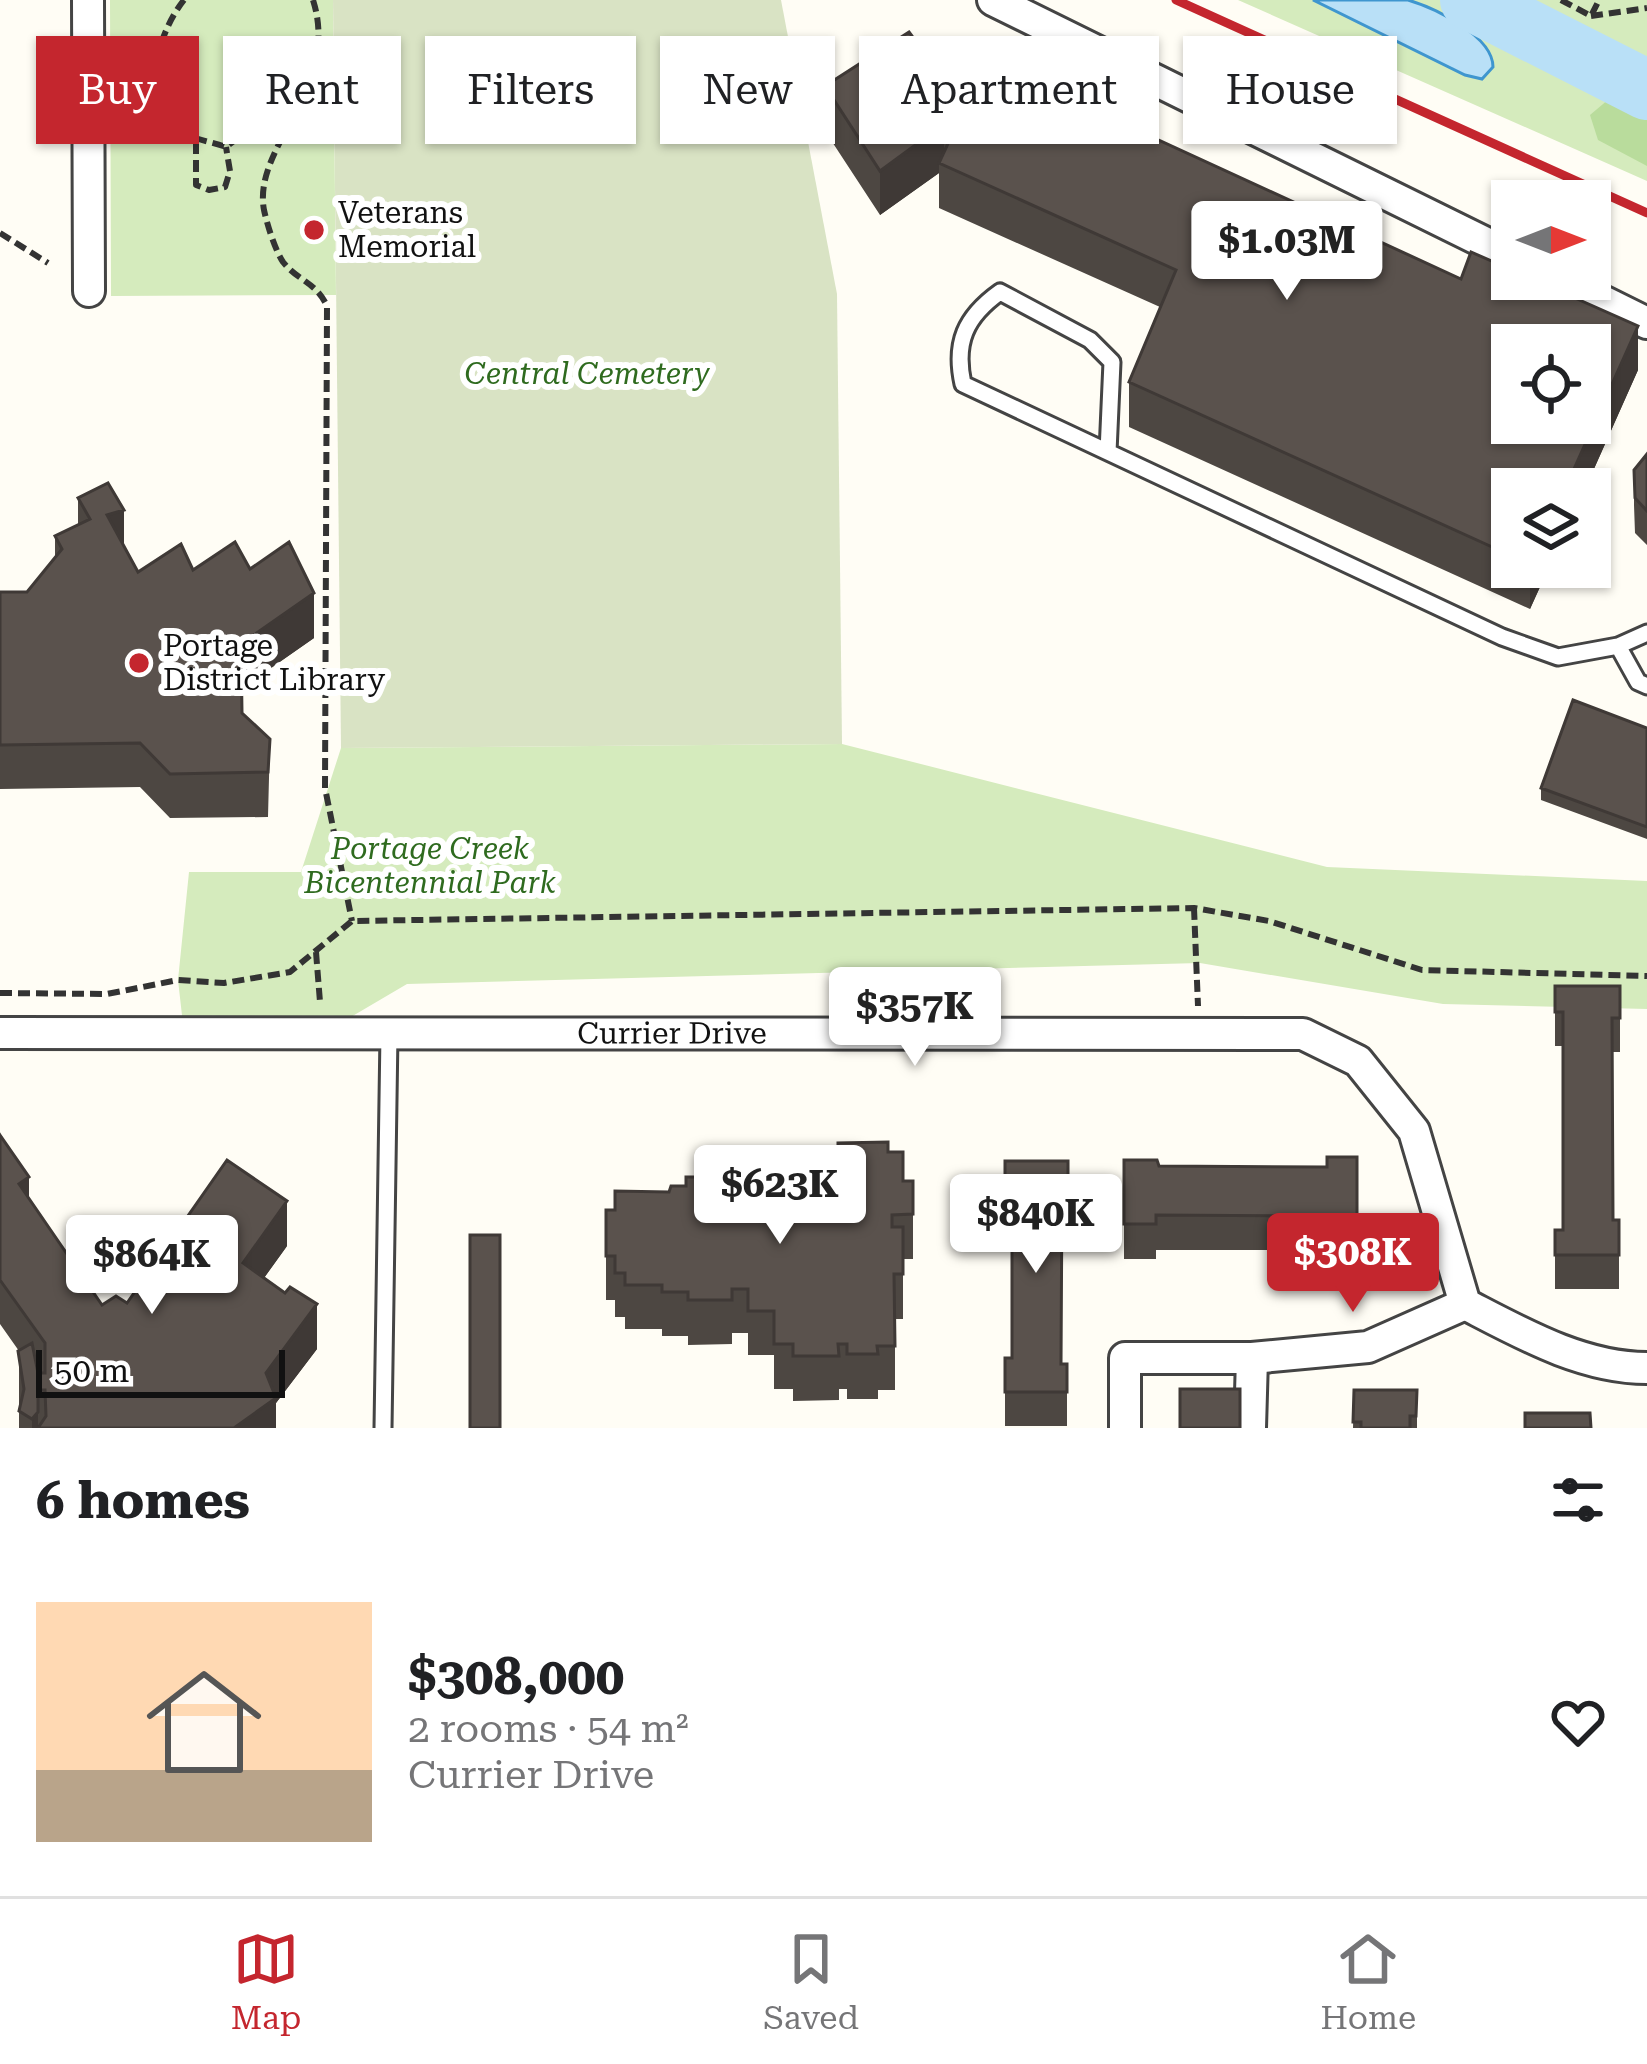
<!DOCTYPE html>
<html lang="en">
<head>
<meta charset="utf-8">
<style>
  body { margin:0; font-family:"Roboto Serif",serif; background:#f2f2f2; color:#202124; height:100vh; display:flex; flex-direction:column; font-size:45px; white-space:nowrap }
  * { box-sizing:border-box; margin:0 }
  p { font-size:39px; color:#757577 }
  .icon { flex:none; width:66px; height:66px; fill:none; stroke:currentColor; stroke-width:2; stroke-linecap:round; stroke-linejoin:round }
  .map { position:relative; height:1428px; overflow:hidden }
  .side { display:flex; flex-direction:column; background:#fff; flex:1 }
  .side>* { flex:none }
  .guide { position:absolute; left:36px; top:36px; width:1575px; height:108px; display:flex; gap:24px }
  .needle { width:78px; rotate:90deg }
  .tools { position:absolute; left:1491px; top:180px; display:grid; gap:24px }
  .tools a { display:grid; place-items:center; width:120px; height:120px; border-radius:0px; background:#fff; box-shadow:0 3px 9px #0004; font-size:60px }
  .scale { position:absolute; left:36px; bottom:30px; width:249px; box-sizing:border-box; padding-left:12px; border:6px solid #111; border-top:0; font-size:33px; line-height:42px; white-space:nowrap; color:#111; -webkit-text-stroke:9px #fff; paint-order:stroke }
  .price { position:absolute; translate:-50% -102px; padding:0 27px; border-radius:12px; background:#fff; color:#222; font-size:39px; line-height:78px; filter:drop-shadow(0 3px 6px #0008) }
  .price::after { content:''; position:absolute; left:50%; top:72px; width:36px; height:27px; margin-left:-18px; background:inherit; clip-path:polygon(0 0,100% 0,50% 100%) }
  .price.current { background:#c4262e; color:#fff }
  ul { padding:0; list-style:none }
  li { display:flex; align-items:center; gap:36px; height:300px; padding:0 36px }
  li span { display:grid; place-items:center; flex:none; width:336px; height:240px; border-radius:0px; color:#555 }
  li>.icon { margin-inline-start:auto }
  span .icon { width:144px; height:144px; fill:#fffc; stroke-width:1 }
  li b { font-size:51px }
  h2 { display:flex; justify-content:space-between; align-items:center; height:144px; padding:0 36px; font-size:51px }
  .chip { padding:0 42px; border-radius:0px; background:#fff; box-shadow:0 3px 9px #0004; font-size:42px; line-height:108px }
  .chip.current { background:#c4262e; color:#fff }
  .menu { display:flex; justify-content:space-around; align-items:center; height:168px; border-top:3px solid #e0e0e0; background:#fff; font-size:33px; color:#757577 }
  .menu a { display:grid; justify-items:center; gap:6px }
  .menu .current { color:#c4262e }
  .map>svg:first-child { display:block }
  .green { fill:#d5ebbd }
  .forest { fill:#b9dc9c }
  .cemetery { fill:#d9e3c4 }
  .water { fill:#b9e0f7; stroke:#3f96cf; stroke-width:3 }
  .lines { fill:none; stroke-linecap:round; stroke-linejoin:round }
  .river { stroke:#b9e0f7; stroke-width:60 }
  .lane-casing { stroke:#444; stroke-width:21 }
  .street-casing { stroke:#444; stroke-width:36 }
  .path { stroke:#333; stroke-width:6; stroke-dasharray:12 6; stroke-linecap:butt }
  .lane { stroke:#fff; stroke-width:15 }
  .street { stroke:#fff; stroke-width:30 }
  .rail { stroke:#c4262e; stroke-width:9 }
  .wall { fill:#4d4742 }
  .shaded-wall { fill:#3f3936 }
  .building { fill:#5a524d; stroke:#3f3936; stroke-width:3; fill-rule:evenodd }
  .poi-dot { fill:#c4262e; stroke:#fff; stroke-width:4.5 }
  .labels { text-anchor:middle; stroke-width:12; stroke-linejoin:round; paint-order:stroke }
  .poi-label { font-size:30px; fill:#111; stroke:#fff; text-anchor:start }
  .park-label { font-size:30px; font-style:italic; fill:#2f6b1f; stroke:#fff }
  .street-label { font-size:30px; fill:#111; stroke:#fff }
</style>
</head>
<body>
<div class="map">
<svg width="1647" height="1428" viewBox="0 0 1647 1428">
  <rect width="100%" height="100%" fill="#fffdf5"/>
  <path class="green" d="M110 0H333L336 295 111 296Z
    M1238 0H1647V181Z
    M842 744 1327 867 1647 881V1009L1443 1004 1200 963 407 984 322 1034 184 1033 178 980 189 872H301L341 748Z"/>
  <path class="forest" d="M1609 99 1647 111V166L1598 140 1590 115Z"/>
  <path class="cemetery" d="M333 0H781L837 294 842 744 341 748Z"/>
  <path class="water" d="M1313 0C1342 0 1381 0 1408 0 1435 8 1493 36 1493 67L1482 79 1465 75Z"/>
  <g class="lines">
    <path class="river" d="M1470 0 1647 90"/>
    <defs>
      <path id="lane" d="M1108 452 1112 362 1090 340 1000 292C965 317 954 343 963 384L1502 637 1558 657 1618 646 1647 633
        M1618 646 1638 682 1647 686
        M383 1428 389 1034"/>
      <g id="street">
        <path d="M88 0 89 291"/>
        <path d="M993 0 1512 256"/>
        <path d="M1558 279 1647 323"/>
        <path id="s1" d="M0 1033 1303 1034 1358 1061 1414 1131 1465 1304C1521 1333 1582 1368 1647 1368"/>
        <path d="M1125 1428V1358H1252L1368 1347 1465 1304"/>
        <path d="M1250 1428 1252 1358"/>
      </g>
    </defs>
    <use href="#lane" class="lane-casing"/>
    <use href="#street" class="street-casing"/>
    <path class="path" d="M184 0C160 30 139 92 173 125 189 140 207 140 226 147L291 98 307 77
      M313 0C341 88 252 146 264 210 267 224 275 250 283 262 298 281 316 282 327 306L325 788 352 921
      M1561 0 1591 16 1599 0
      M1591 16 1647 8
      M196 142V185L209 190 225 187 230 171 226 147
      M0 233 48 263
      M1194 908 1198 1006
      M316 952 320 1002
      M0 993 107 994 178 980 224 983 290 972 352 921 1194 908 1269 921 1422 970 1647 976"/>
    <use href="#lane" class="lane"/>
    <use href="#street" class="street"/>
    <path class="rail" d="M1176 0 1647 213"/>
  </g>
  <path class="wall" d="M1026 79 1638 370 1585 489H1512V567H1549L1530 609 1129 427V382L1160 307 939 208V173L880 215 825 131V86L951 110 960 120Z
    M1647 454V545L1635 533 1634 505V470Z
    M78 498 124 546 138 572 250 569 314 638 242 688V713L270 739 268 817 170 818 140 787 0 789V592H27L55 557V536L78 525Z
    M1647 728V839L1541 800V788Z
    M1555 986H1620V1052H1612L1613 1220H1619V1289H1555V1230H1563V1046H1555Z
    M0 1135 29 1199 102 1305 127 1303 287 1246 264 1278 317 1349 276 1403V1428H19V1351L0 1324Z
    M888 1152 903 1181H913V1259H903V1319H895V1390H878V1399H847V1389H839V1400L793 1401V1389H774V1355H748V1333H732V1344L688 1345V1336H662V1329H625V1317H615V1300H606V1210H615L669 1192 734 1187 820 1188Z
    M1357 1157V1259H1323V1250H1156V1259H1124V1160L1159 1166 1327 1167Z
    M1005 1161H1068V1221H1062L1061 1364 1067 1392V1426H1005V1358H1012V1227H1005Z
    M1354 1390H1417V1428H1353Z"/>
  <path class="shaded-wall" d="M951 89V134L944 124V166L939 163V173L880 215V171L939 97Z
    M1638 326V370L1585 489H1565Z
    M124 510V555L107 515Z
    M1530 567H1549L1530 609Z
    M314 593V638L241 689V644Z
    M29 1177V1221L19 1184Z
    M287 1201V1246L243 1307V1263Z
    M317 1304V1349L276 1403V1428H234L266 1373Z
    M38 1412V1428H32V1419Z"/>
  <path class="building" d="M909 32 951 89 939 97 960 120 987 56 1026 73V79L1461 279 1471 252 1512 270V279H1532L1638 326 1565 489H1512V556L1129 382 1176 270 939 163 951 137 944 124 880 171 825 86ZM1512 345H1590V423H1512Z
    M1647 454V511L1635 498 1634 470Z
    M108 483 124 510 107 515 138 572 181 544 193 570 235 542 250 569 289 542 314 593 241 644 242 713 270 739 268 772 170 774 140 743 0 745V592H27L62 549 55 536 90 519 78 498Z
    M1573 700 1647 728V827L1541 788Z
    M1555 986H1620V1018H1612L1613 1220H1619V1255H1555V1230H1563V1012H1555Z
    M0 1135 29 1177 19 1184 102 1305 116 1296 127 1303 227 1160 287 1201 243 1263 285 1293 290 1287 317 1304 266 1373 276 1398 234 1428H38L46 1416 45 1390H38V1412L32 1419 19 1411 24 1389 18 1351 32 1343 38 1373H45V1343L0 1280Z
    M888 1142V1152H903V1181H913V1214L892 1215V1227H903V1274H894L895 1346H877L878 1354H847V1344H838L839 1356H793V1344H774V1311H748V1289H732V1300H688V1292H662V1285H625V1273H615V1256H606V1210H615V1191L669 1192 671 1186H686V1177H734V1187H761V1178L809 1177V1188H820V1153H838V1143Z
    M1327 1157H1357V1225H1323V1216L1156 1215V1224H1124V1160H1157L1159 1166 1327 1167Z
    M1005 1161H1068V1187H1062L1061 1364H1067V1392H1005V1358H1012V1193H1005Z
    M470 1235H500V1428H470Z
    M1180 1389H1240V1428H1180Z
    M1354 1390H1417L1416 1416H1410V1428H1361V1422H1353Z
    M1525 1413H1590L1591 1428H1525Z"/>
  <g class="poi-dot">
    <circle cx="314" cy="230" r="12"/>
    <circle cx="139" cy="663" r="12"/>
  </g>
  <g class="labels">
    <g class="poi-label">
      <text x="338" y="223">Veterans<tspan x="338" dy="34">Memorial</tspan></text>
      <text x="163" y="656">Portage<tspan x="163" dy="34">District Library</tspan></text>
    </g>
    <g class="park-label">
      <text x="587" y="384">Central Cemetery</text>
      <text x="430" y="859">Portage Creek<tspan x="430" dy="34">Bicentennial Park</tspan></text>
    </g>
    <g class="street-label">
      <text dy="10" stroke="none"><textPath href="#s1" startOffset="672">Currier Drive</textPath></text>
    </g>
  </g>
</svg>
<div class="tools">
<a><svg class="needle" viewBox="-14 -14 28 28"><path d="M0-13l5 13h-10z" fill="#e53935"/><path d="M0 13l5-13h-10z" fill="#757577"/></svg></a>
<a><svg class="icon" aria-label="locate" viewBox="0 0 24 24"><circle cx="12" cy="12" r="6"/><path d="M12 2v4M12 18v4M2 12h4M18 12h4"/></svg></a>
<a><svg class="icon" aria-label="layers" viewBox="0 0 24 24"><path d="M12 4l9 5-9 5-9-5zM3 14l9 5 9-5"/></svg></a>
</div>
<div class="scale">50 m</div>
<b class="price" style="left:1287px;top:303px">$1.03M</b>
<b class="price" style="left:915px;top:1069px">$357K</b>
<b class="price" style="left:780px;top:1247px">$623K</b>
<b class="price" style="left:1036px;top:1276px">$840K</b>
<b class="price current" style="left:1353px;top:1315px">$308K</b>
<b class="price" style="left:152px;top:1317px">$864K</b>
<div class="guide">
<a class="chip current">Buy</a>
<a class="chip">Rent</a>
<a class="chip">Filters</a>
<a class="chip">New</a>
<a class="chip">Apartment</a>
<a class="chip">House</a>
</div>
</div>
<section class="side">
<h2>6 homes<svg class="icon" aria-label="filters" viewBox="0 0 24 24"><path d="M4 7h16M4 17h16"/><circle cx="9" cy="7" r="2"/><circle cx="15" cy="17" r="2"/></svg></h2>
<ul>
<li><span style="background:linear-gradient(#ffd9b3 70%,#b9a48a 0)"><svg class="icon" aria-label="home" viewBox="0 0 24 24"><path d="M3 11l9-7 9 7M6 9v11h12V9"/></svg></span><div><b>$308,000</b><p>2 rooms · 54 m²</p><p>Currier Drive</p></div><svg class="icon" aria-label="heart" viewBox="0 0 24 24"><path d="M12 20l-8-8c-3-5 5-10 8-4 3-6 11-1 8 4z"/></svg></li>
</ul>
</section>
<nav class="menu">
<a class="current"><svg class="icon" aria-label="map" viewBox="0 0 24 24"><path d="M3 6l6-2 6 2 6-2v14l-6 2-6-2-6 2zM9 4v14M15 6v14"/></svg>Map</a>
<a><svg class="icon" aria-label="saved" viewBox="0 0 24 24"><path d="M7 4h10v16l-5-4-5 4z"/></svg>Saved</a>
<a><svg class="icon" aria-label="home" viewBox="0 0 24 24"><path d="M3 11l9-7 9 7M6 9v11h12V9"/></svg>Home</a>
</nav>
</body>
</html>
